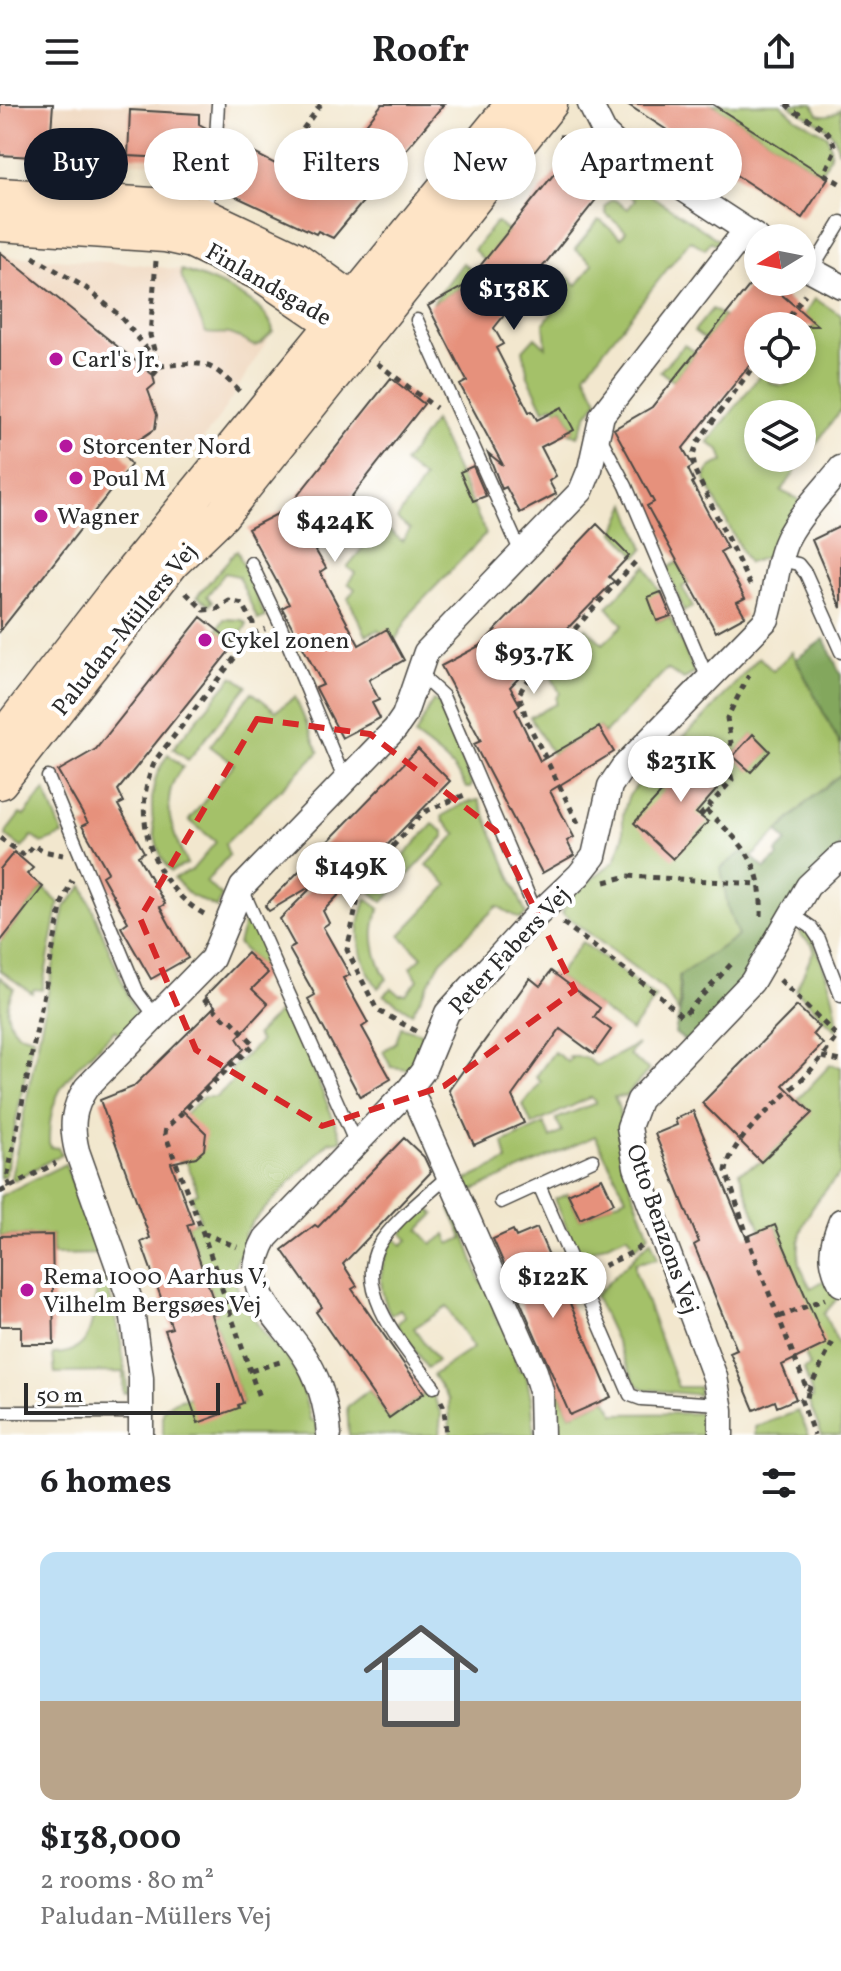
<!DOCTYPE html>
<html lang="en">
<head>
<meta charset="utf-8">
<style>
  body { margin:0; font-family:Vollkorn,serif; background:#f2f2f2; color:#202124; height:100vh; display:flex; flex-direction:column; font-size:30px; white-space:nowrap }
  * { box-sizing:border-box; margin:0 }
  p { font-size:26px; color:#757577 }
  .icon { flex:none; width:44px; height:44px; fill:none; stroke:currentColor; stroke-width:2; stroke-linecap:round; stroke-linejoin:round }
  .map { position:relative; height:1331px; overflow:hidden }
  .details { display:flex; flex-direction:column; background:#fff; flex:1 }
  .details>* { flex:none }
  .hud { position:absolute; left:24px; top:24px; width:794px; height:72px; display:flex; gap:16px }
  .needle { width:52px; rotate:260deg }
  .tools { position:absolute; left:744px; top:120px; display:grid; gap:16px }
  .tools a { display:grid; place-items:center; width:72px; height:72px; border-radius:50%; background:#fff; box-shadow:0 4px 12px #0003; font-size:40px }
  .scale { position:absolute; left:24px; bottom:20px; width:196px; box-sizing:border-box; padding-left:8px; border:4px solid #2b2b2b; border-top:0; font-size:22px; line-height:28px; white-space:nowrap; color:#2b2b2b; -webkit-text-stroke:6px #fff; paint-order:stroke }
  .price { position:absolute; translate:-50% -68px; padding:0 18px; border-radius:28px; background:#fff; color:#222; font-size:26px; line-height:52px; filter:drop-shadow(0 2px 4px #0008) }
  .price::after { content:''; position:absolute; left:50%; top:48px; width:24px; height:18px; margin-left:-12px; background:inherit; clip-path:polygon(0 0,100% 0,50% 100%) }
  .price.active { background:#111827; color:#fff }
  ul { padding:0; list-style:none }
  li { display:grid; align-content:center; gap:16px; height:424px; padding:0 40px }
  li+li { border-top:2px solid #e0e0e0 }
  li span { display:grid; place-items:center; height:248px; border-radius:16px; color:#555 }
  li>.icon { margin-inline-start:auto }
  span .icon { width:144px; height:144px; fill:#fffc; stroke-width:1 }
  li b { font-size:34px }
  h2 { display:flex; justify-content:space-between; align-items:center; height:96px; padding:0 40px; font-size:34px }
  .tag { padding:0 28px; border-radius:36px; background:#fff; box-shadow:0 4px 12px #0003; font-size:28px; line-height:72px }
  .tag.active { background:#111827; color:#fff }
  header { display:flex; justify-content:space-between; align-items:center; height:104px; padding:0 40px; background:#fff; font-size:36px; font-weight:700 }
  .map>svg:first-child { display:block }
  .built { fill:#efd6bc }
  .green { fill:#a4c169; stroke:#68764a; stroke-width:2; fill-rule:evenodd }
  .forest { fill:#83a75d; stroke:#576944; stroke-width:2 }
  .building { fill:#e6917b }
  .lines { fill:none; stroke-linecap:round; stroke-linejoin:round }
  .lane-casing { stroke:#494743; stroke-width:15 }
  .street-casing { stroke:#494743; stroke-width:27 }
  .secondary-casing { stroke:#494743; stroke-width:37 }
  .path { stroke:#494743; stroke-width:5; stroke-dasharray:6 6; stroke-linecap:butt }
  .lane { stroke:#fff; stroke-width:12 }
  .street { stroke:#fff; stroke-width:24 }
  .secondary { stroke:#fee4c6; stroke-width:34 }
  .marked { fill:none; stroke:#d62828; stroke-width:6; stroke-dasharray:16 10; stroke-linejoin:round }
  .poi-dot { fill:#b5179e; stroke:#fff; stroke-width:3 }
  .labels { text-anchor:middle; stroke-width:8; stroke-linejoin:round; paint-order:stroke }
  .street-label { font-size:24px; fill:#2b2b2b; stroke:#fff }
  .poi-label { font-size:24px; fill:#2b2b2b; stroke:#fff; text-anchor:start }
</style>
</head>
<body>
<header><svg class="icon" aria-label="menu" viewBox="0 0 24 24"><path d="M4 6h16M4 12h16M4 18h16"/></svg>Roofr<svg class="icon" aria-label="share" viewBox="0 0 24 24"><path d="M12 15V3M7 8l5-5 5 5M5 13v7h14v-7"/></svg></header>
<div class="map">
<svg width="841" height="1331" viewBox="0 0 841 1331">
  <rect width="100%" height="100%" fill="#fff"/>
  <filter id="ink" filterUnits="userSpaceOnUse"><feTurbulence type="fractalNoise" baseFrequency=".0125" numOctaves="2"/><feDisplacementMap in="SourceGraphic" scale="16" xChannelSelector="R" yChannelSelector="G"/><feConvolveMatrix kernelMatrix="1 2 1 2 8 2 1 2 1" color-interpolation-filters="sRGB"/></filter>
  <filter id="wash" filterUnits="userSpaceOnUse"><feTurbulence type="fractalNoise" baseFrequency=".006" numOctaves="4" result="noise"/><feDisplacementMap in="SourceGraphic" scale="32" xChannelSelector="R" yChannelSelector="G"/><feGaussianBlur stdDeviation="1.8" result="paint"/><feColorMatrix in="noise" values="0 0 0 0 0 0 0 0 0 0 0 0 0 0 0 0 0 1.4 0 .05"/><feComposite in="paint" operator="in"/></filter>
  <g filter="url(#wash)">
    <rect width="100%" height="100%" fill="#f2e7ce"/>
    <path class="built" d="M0 0H228L223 87 198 61 0 51Z
      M0 152 137 160 181 166 224 183 258 203 269 212 273 227 221 311 194 348 170 337 155 338 143 344 99 401Z"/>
    <path class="green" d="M712 0H781L795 13 827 31C834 47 830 56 820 69Z
      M789 0H813L818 10C828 13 833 10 841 4V42L838 47C835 17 808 17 789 0Z
      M626 75 723 139 721 144 711 137 705 145 690 136 585 270 598 296 587 311 578 332 569 329 574 325 562 303 557 306 554 301 544 306 528 272 523 246 535 233 546 243 544 219 554 206H543L540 188 559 166 577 181 593 160 575 145 598 117H601L621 134 626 127 606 110 605 103 610 97 615 96 628 105 635 96 620 84Z
      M496 118 508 127 485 157 474 146Z
      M463 159 475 169 464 182 432 200Z
      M181 166C207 174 269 197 273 227 250 253 255 238 233 231 224 228 215 231 206 229L182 174Z
      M815 195 841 211V306L781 387 798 395 800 399 780 426 769 452 748 459 705 376C705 365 715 359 724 358L720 346 708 339 763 267 769 278C782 285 795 281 798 266H802V235L816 221 804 211ZM758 310H802V354H758Z
      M712 205 724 213 706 236 694 227Z
      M684 241 696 248 673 277 660 267Z
      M434 317 486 430 413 506 394 538 387 526 380 529 378 526 366 531 348 494 355 485 348 479 355 469 347 463 366 440V407L402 437 410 426 397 415 424 375 404 359Z
      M627 400 644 445 637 452 615 428Z
      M237 446 265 513 258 516 238 472 225 469 207 492 212 498 209 501 197 492Z
      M678 458 689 479 682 483 693 503 684 507 667 464Z
      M646 462 660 489 657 517 670 513 695 569 684 575 667 565 604 630 599 623 552 650 530 613 556 600V594L560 589 548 566 586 524 603 540 623 521 607 503Z
      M224 515 242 516 247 520 235 540 217 526Z
      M792 548 841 642V670L807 698 752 753 742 748 728 804 738 832 679 872V909L664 886 562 809 572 790 615 757 623 734V711L628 693 655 659 705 613 759 553 773 567ZM753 631 770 647 750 667 733 652Z
      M233 572 247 582 188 656 173 644Z
      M252 588 276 607 295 593 319 648 225 740 229 751 206 778 222 792 217 804 190 791 174 774 192 766 216 738 189 716 234 660 210 642Z
      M433 596 439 600 472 681 470 684H466C456 661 435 647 415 632Z
      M168 650 183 663C157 692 172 729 187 760L171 767C152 748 148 698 156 673 159 665 164 657 168 650Z
      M45 686 63 731 42 739 32 732 22 744 6 732 7 727 20 710 24 712Z
      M479 696 526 810 520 815 497 802 441 857 412 909 384 891 392 884 399 890H406L418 876 411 863 422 853 400 831 448 781 427 761 457 730 443 717 442 712 465 699Z
      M433 720 444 728V733L383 798 371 788Z
      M83 782 137 913 134 919 122 932 115 926C76 966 48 980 49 1039L51 1043 58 1044 62 1050 14 1076 11 1074 65 803Z
      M43 783 59 799 42 886 34 885 32 889 0 866V838Z
      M367 795 380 805C368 826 375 856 387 875L378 884C359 857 352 826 367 795Z
      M250 810 342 1036 329 1038 252 1118 244 1131 246 1140 242 1152 238 1153C224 1178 255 1218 271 1238 275 1243 282 1244 285 1249 296 1267 306 1295 310 1315L317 1319V1331H163V1306C183 1284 213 1296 238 1301L243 1299 212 1211 218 1209 187 1121 200 1115 191 1092 198 1089 186 1056 179 1059 168 1027 203 993H216L232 978V964L260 938 256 931 281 906 266 871 267 869 238 840 246 813Z
      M802 826 811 830C820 852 841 906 836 926L796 886 814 846 812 840 800 831Z
      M582 838 656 894 631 927 557 872Z
      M0 873 14 884C5 902 4 914 18 929L33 933 5 1072 0 1074Z
      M401 923 424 930 413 961 408 965 391 963 383 947 396 938Z
      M638 940 629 951 649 966 626 992 614 993C626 1015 616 1024 620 1047 624 1072 641 1106 649 1131L635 1144 628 1131 584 1150 576 1147 555 1095 568 1090 580 1115 626 1093 595 1032 470 1088 466 1076 507 1057 503 1039 544 1020 551 1034 562 1028 556 1015 596 999 591 993 532 1021 523 1001 541 978 536 973 554 948 568 958 571 955 569 953H584L597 962Z
      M830 961 841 963V1069C818 1093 792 1124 800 1160 802 1168 807 1177 811 1184L825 1176 837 1195 824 1210 841 1246V1331H822L808 1296 813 1294 804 1265 810 1262 805 1250 804 1192 776 1122 761 1127 739 1068 761 1058 811 1009 798 995Z
      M65 1060 98 1142 99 1150 53 1151 52 1131 0 1132V1092Z
      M426 1102 435 1110 419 1126 432 1140 446 1131 450 1140 463 1134 450 1105 455 1103 481 1178 487 1176 498 1202 494 1209 499 1220 504 1217 518 1248 515 1256 519 1267 525 1265 532 1300 534 1331H450L449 1296 433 1271 473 1244 447 1203 414 1224 437 1257 427 1264 397 1220 405 1212 400 1205 391 1211C376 1183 379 1161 394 1133L402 1141 408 1136 402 1129Z
      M651 1136 658 1155 635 1159V1167L678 1283H699V1291L645 1285 636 1280 595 1192Z
      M104 1174C118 1211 123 1249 128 1289H123V1268L55 1269 53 1250C99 1250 90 1209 99 1177Z
      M555 1278 570 1311 606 1295 615 1310 713 1309V1331H549L545 1282Z
      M369 1286 389 1314 431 1286 441 1310 439 1331H349L347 1303Z
      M798 1307 809 1331H755V1323Z"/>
    <path class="forest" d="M824 535 841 571V642L796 555Z
      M841 670V740L745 875 689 940 675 929 681 902 679 872 738 832 728 804 721 764 742 748 752 753 765 765 778 752 776 749 787 738 778 728 807 698Z"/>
    <g id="blocks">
      <path class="building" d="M0 0H53L49 54 0 51Z
        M382 0H444L333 134 318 127 316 130 224 87 225 34 318 82Z
        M627 0H712L828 74 802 114Z
        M130 6 199 10V20L208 25 206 56 128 52Z
        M570 50 603 76 596 84 602 88 494 224 503 240 496 244 529 308 532 307 537 316 562 303 574 326 541 343 556 372 549 377 556 390 520 409 506 383 502 385 488 349 503 361 460 281 467 277 428 202 464 182Z
        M0 148 153 271 155 280 148 286 157 311 155 325 121 348 131 361 0 527Z
        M758 171V178H767L818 222H758V251L683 344 693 362 688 365 694 377 692 379 727 444 720 448 745 494 737 498 745 512 716 528 647 402 654 398 614 325 652 303Z
        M391 274 424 300 313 442 326 464 320 468 359 541 387 525 404 556 369 576 379 596 372 599 380 614 342 634 316 584 323 581 282 504 289 500 248 425 287 405Z
        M473 362 486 392 473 397 460 368Z
        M597 420 629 452 609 473 614 477 510 583 520 601 515 605 540 657 599 623 614 648 550 687 574 733 567 737 574 751 542 769 474 640 481 637 441 562 481 541Z
        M841 422V504L812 436Z
        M661 488 671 512 657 517 648 493Z
        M201 513 235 540 118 686 124 698 118 701 144 748 138 752 165 800 160 803 188 854 151 875 121 823 128 818 102 772 108 768 82 722 88 719 58 667 96 645Z
        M753 630 770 647 751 668 733 652Z
        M692 644 726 675 696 709 708 718 673 755 634 719 664 686 660 681Z
        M418 645 450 677 323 807 329 819 323 823 350 871 343 874 368 919 362 923 391 975 360 993 308 895 315 891 289 845 295 842 280 815 309 786 308 784 269 807 265 802Z
        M14 748 33 764 27 770 43 783 0 838V765Z
        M247 849 268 869 252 885 268 900 237 934 244 945 182 1006 206 1029 204 1046 196 1053 171 1059 193 1119 187 1121 218 1209 212 1211 243 1299 238 1301 239 1304 198 1319 165 1226 172 1224 141 1138 150 1134 100 996 133 983 215 902 205 892Z
        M551 867 600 904 594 913 611 926 594 950 560 925 512 992 524 1019 474 1041 449 986 530 874 540 882Z
        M797 902 819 923 813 930 823 940 783 981 812 1009 761 1058 702 999Z
        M693 1007 746 1133 775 1121 826 1240 782 1261 796 1295 777 1303 775 1297 754 1306 730 1249 737 1246 694 1141 699 1138 655 1030 677 1021 675 1015Z
        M404 1034 424 1053 431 1068 343 1160 357 1182 352 1185 424 1289 389 1314 316 1208 322 1203 282 1146 315 1121 318 1123Z
        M602 1074 614 1099 580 1115 568 1090Z
        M537 1124 611 1293 570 1311 493 1135 513 1126 516 1133Z
        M52 1131 54 1240H21V1222H0V1132Z"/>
    </g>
  </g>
  <g filter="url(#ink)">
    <use href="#blocks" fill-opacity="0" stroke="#494743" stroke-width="2"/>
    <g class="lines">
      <defs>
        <path id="lane" d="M204 108 214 68 218 0
          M811 167 841 118
          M417 216 522 451
          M600 333 626 382 708 575
          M780 456 798 460 806 470 841 548
          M251 459 279 518 345 677
          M417 568 443 592 537 811
          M48 673 138 889 155 912
          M243 787 356 1040
          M792 810 811 823 819 835 841 892
          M539 1081 630 1291 641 1295 720 1300
          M501 1098 593 1056
          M434 1283C408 1247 352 1189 379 1141 393 1117 428 1091 449 1071
          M0 1308H142"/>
        <path id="street" d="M590 0 605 30 619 43 758 134
          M802 161 841 182
          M410 984 535 1267 541 1287 542 1331
          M841 1117C831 1142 828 1155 841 1180
          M141 1331V1274L131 1199 77 1047C71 1023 72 1005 86 984L212 855 242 783 395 625 404 612 426 548 581 387 590 365 602 311 746 126
          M329 1331C327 1302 319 1273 302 1248 276 1209 237 1185 266 1134L410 984 423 967 447 909 537 811 579 771 594 752 610 682 623 663 767 515C776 489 775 460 787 435 797 413 826 383 841 364
          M721 1331V1306L715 1273 636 1063 629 1023 639 996 752 878 808 782 841 751"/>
        <path id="secondary" d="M0 91 152 101 203 111 296 155 353 196 362 215
          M0 120 165 131 192 137 259 169 334 220 355 224
          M0 637 117 486 513 0
          M0 678 172 459 222 411 550 0"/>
      </defs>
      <use href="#lane" class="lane-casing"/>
      <use href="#street" class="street-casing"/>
      <use href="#secondary" class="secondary-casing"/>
      <path class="path" d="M786 0C802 17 832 19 835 46L824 70 841 80
        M303 25 321 0
        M559 33 581 32
        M33 153 86 184 119 211 161 262C207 257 210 257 242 290
        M156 157 150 231 156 253
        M783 222 805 190
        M377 259 436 304
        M153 271 161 262
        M750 481 695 367 693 352 697 339 758 256
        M186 489 204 506 217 505 229 497 243 500 253 519V530
        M663 674 693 641 730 675
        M706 706C743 741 763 757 761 812
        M700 712 732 676 726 651 731 639 727 614 749 571
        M578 719 527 617 519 590 525 580 638 455
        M0 734 25 752 33 741 43 747 63 751
        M605 778 628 772 758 780
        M204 810C151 781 128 706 157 654L253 530 265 525
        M563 819 661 893 684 915
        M780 876 837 932C829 944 820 956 810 967 786 993 731 1032 726 1067L752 1146 808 1288 807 1294 801 1296 814 1331
        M204 895 226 916 230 915 254 940 166 1024 165 1030 203 1129 260 1296
        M686 909 733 858
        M416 927 377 906 347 846 362 776 424 708 467 690
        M822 953 841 957
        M10 1083 7 1075 62 799 72 776
        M0 1088 56 1059
        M203 1129 237 1143
        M593 1167 633 1148 641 1142
        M779 1213 825 1195
        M251 1267 280 1258
        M808 1287 835 1234
        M441 1297 444 1303 446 1331"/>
      <use href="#lane" class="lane"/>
      <use href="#street" class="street"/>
      <use href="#secondary" class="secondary"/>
    </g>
  </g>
  <path class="marked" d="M257 615 370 630 496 727 575 886 444 982 322 1022 196 946 140 814Z"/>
  <g class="poi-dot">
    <circle cx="56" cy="255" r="8"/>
    <circle cx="66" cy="342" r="8"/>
    <circle cx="76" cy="374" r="8"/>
    <circle cx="41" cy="412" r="8"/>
    <circle cx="205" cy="536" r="8"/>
    <circle cx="27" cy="1186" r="8"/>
  </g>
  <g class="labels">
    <g class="street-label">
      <text transform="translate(269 180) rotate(30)" y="8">Finlandsgade</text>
      <text transform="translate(124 525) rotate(-51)" y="8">Paludan-Müllers Vej</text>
      <text transform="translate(509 846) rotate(-47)" y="8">Peter Fabers Vej</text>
      <text transform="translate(663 1125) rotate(71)" y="8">Otto Benzons Vej</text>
    </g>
    <g class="poi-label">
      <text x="72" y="263">Carl's Jr.</text>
      <text x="82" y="350">Storcenter Nord</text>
      <text x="92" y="382">Poul M</text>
      <text x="57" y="420">Wagner</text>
      <text x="221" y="544">Cykel zonen</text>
      <text x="43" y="1180">Rema 1000 Aarhus V,<tspan x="43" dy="28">Vilhelm Bergsøes Vej</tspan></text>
    </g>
  </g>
</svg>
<div class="tools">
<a><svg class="needle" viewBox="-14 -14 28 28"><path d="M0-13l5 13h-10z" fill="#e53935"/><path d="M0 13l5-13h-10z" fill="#757577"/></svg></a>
<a><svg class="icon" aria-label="locate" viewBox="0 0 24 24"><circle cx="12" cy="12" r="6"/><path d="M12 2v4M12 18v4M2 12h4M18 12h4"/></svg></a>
<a><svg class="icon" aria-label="layers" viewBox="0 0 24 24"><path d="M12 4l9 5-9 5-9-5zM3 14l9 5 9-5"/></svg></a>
</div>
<div class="scale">50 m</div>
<b class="price active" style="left:514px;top:228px">$138K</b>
<b class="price" style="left:335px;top:460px">$424K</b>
<b class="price" style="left:534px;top:592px">$93.7K</b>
<b class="price" style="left:681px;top:700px">$231K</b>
<b class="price" style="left:351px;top:806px">$149K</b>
<b class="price" style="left:553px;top:1216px">$122K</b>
<div class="hud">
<a class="tag active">Buy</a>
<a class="tag">Rent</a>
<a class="tag">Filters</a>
<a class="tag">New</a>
<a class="tag">Apartment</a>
</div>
</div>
<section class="details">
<h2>6 homes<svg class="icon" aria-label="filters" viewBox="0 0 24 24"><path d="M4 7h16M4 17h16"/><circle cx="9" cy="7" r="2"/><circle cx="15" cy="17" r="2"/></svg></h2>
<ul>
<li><span style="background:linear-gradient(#bfe0f5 60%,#b9a48a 0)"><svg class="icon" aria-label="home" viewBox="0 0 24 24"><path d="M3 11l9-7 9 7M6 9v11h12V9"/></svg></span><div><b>$138,000</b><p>2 rooms · 80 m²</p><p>Paludan-Müllers Vej</p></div></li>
</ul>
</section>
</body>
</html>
